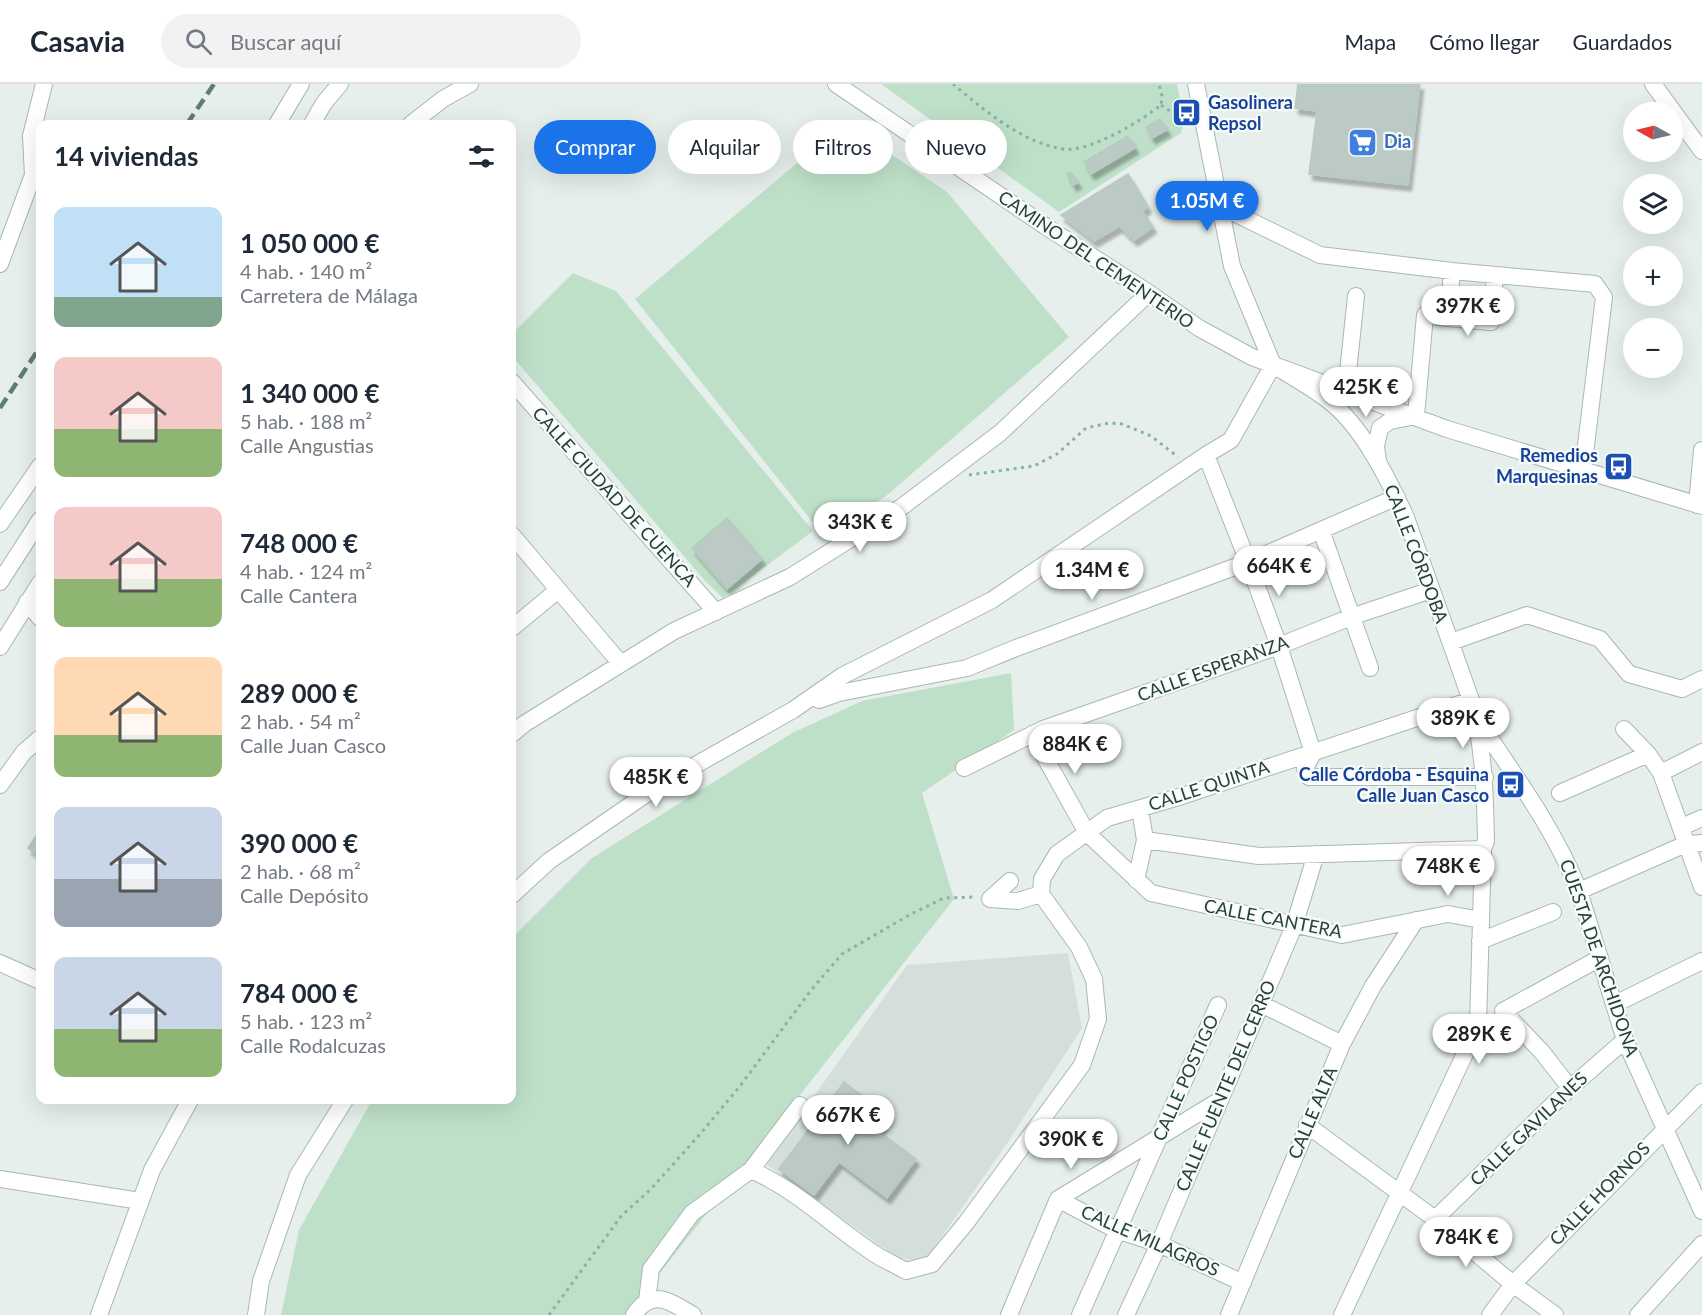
<!DOCTYPE html>
<html lang="es">
<head>
<meta charset="utf-8">
<style>
  body { margin:0; font-family:Lato,sans-serif; background:#f2f2f3; color:#1f2937; height:100vh; display:flex; flex-direction:column; font-size:22px; white-space:nowrap }
  * { box-sizing:border-box; margin:0 }
  p { font-size:20px; color:#747a83 }
  .icon { flex:none; width:33px; height:33px; fill:none; stroke:currentColor; stroke-width:2; stroke-linecap:round; stroke-linejoin:round }
  .map { position:relative; flex:1; overflow:hidden }
  .panel { position:absolute; left:36px; top:36px; width:480px; height:984px; display:flex; flex-direction:column; background:#fff; border-radius:12px; box-shadow:0 6px 24px #0002 }
  .panel>* { flex:none }
  .top-card { position:absolute; left:534px; top:36px; width:570px; height:54px; display:flex; gap:12px }
  .needle { width:39px; rotate:278deg }
  .controls { position:absolute; left:1623px; top:18px; display:grid; gap:12px }
  .controls a { display:grid; place-items:center; width:60px; height:60px; border-radius:50%; background:#fff; box-shadow:0 6px 24px #0002; font-size:30px }
  .price { position:absolute; translate:-50% -51px; padding:0 14px; border-radius:21px; background:#fff; color:#222; font-size:20px; line-height:39px; filter:drop-shadow(0 2px 3px #0008) }
  .price::after { content:''; position:absolute; left:50%; top:36px; width:18px; height:14px; margin-left:-9px; background:inherit; clip-path:polygon(0 0,100% 0,50% 100%) }
  .price.current { background:#1a73e8; color:#fff }
  ul { padding:0; list-style:none }
  li { display:flex; align-items:center; gap:18px; height:150px; padding:0 18px }
  li span { display:grid; place-items:center; flex:none; width:168px; height:120px; border-radius:12px; color:#555 }
  li>.icon { margin-inline-start:auto }
  span .icon { width:72px; height:72px; fill:#fffc; stroke-width:1 }
  li b { font-size:26px }
  h2 { display:flex; justify-content:space-between; align-items:center; height:72px; padding:0 18px; font-size:26px }
  .tag { padding:0 21px; border-radius:27px; background:#fff; box-shadow:0 6px 24px #0002; font-size:21px; line-height:54px }
  .tag.current { background:#1a73e8; color:#fff }
  header { display:flex; align-items:center; gap:36px; box-sizing:border-box; height:84px; padding:0 30px; background:#fff; border-bottom:2px solid #e0e1e3 }
  header strong { font-size:28px }
  nav { display:flex; gap:33px; margin-inline-start:auto; font-size:21px }
  .search { width:420px; height:54px; background:#f2f2f3; display:flex; align-items:center; gap:15px; box-sizing:border-box; padding:0 21px; border-radius:33px; color:#747a83; font-size:22px }
  .map>svg:first-child { display:block }
  .built { fill:#d4dfda }
  .green { fill:#bfe0c8 }
  .building { fill:#bbcac4; stroke:#b8c9c2; stroke-width:1.5; filter:url(#shadow) }
  .lines { fill:none; stroke-linecap:round; stroke-linejoin:round }
  .minor-casing { stroke:#a8b8b2; stroke-width:18 }
  .path { stroke:#86b3a5; stroke-width:3; stroke-dasharray:3 4.5; stroke-linecap:butt }
  .minor { stroke:#fff; stroke-width:16 }
  .rail { stroke:#5f7d75; stroke-width:4.5; stroke-dasharray:12 6; stroke-linecap:butt }
  .labels { text-anchor:middle; stroke-width:4.5; stroke-linejoin:round; paint-order:stroke }
  .transit-label { font-size:18px; font-weight:bold; fill:#164399; stroke:#f7fbf9; text-anchor:end }
  .shop-label { font-size:18px; font-weight:bold; fill:#366cbe; stroke:#f7fbf9; text-anchor:start }
  .street-label { font-size:18px; fill:#24423a; stroke:#f7fbf9 }
</style>
</head>
<body>
<header>
<strong>Casavia</strong>
<div class="search"><svg class="icon" aria-label="search" viewBox="0 0 24 24"><circle cx="10" cy="10" r="6"/><path d="M15 15l6 6"/></svg>Buscar aquí</div>
<nav><a>Mapa</a><a>Cómo llegar</a><a>Guardados</a></nav>
</header>
<div class="map">
<svg width="1702" height="1231" viewBox="0 0 1702 1231">
  <defs>
    <filter id="shadow"><feDropShadow dx="3.5" dy="6" stdDeviation="1.5" flood-color="#0004"/></filter>
  </defs>
  <rect width="100%" height="100%" fill="#e6efeb"/>
  <path class="built" d="M1068 869 1082 944 1006 1061 924 1178 896 1173 766 1080 907 881Z"/>
  <path class="green" d="M881 0H1177L1184 38 1181 49 1059 128Z
    M845 39 947 108 1069 253 885 413 822 450 635 215Z
    M573 189 616 207 813 447 723 514 707 499 512 272V250Z
    M1011 589 1014 646 922 709 954 815 627 1231H281L299 1146 372 1016H512V854L592 774 792 649 862 617Z"/>
  <path class="building" d="M1298 0H1420L1408 101 1309 90 1317 27 1295 24Z
    M1160 35 1167 46 1152 54 1146 43Z
    M1128 52 1135 64 1091 90 1084 78Z
    M1071 88 1078 99 1073 101 1067 90Z
    M1128 90 1148 123 1142 127 1153 143 1134 156 1119 142 1094 157 1061 131Z
    M727 434 762 475 727 505 692 464Z
    M40 746V773L28 764Z
    M844 998 889 1032 878 1047 916 1075 887 1114 839 1078 814 1111 779 1085Z"/>
  <g class="lines">
    <defs>
      <path id="minor" d="M836 0 1045 142 1149 209 1199 244 1252 273 1447 345 1702 422
        M1196 0 1232 182 1273 281
        M1653 0 1702 67
        M277 40 301 0
        M312 40 324 19 340 0
        M411 40 443 15 470 0
        M1220 122 1320 171 1452 187 1595 200 1604 213 1583 386
        M0 180 33 91 31 52 44 0
        M1452 187 1448 234 1491 238 1495 191
        M1273 281C1291 292 1311 303 1328 316 1362 342 1387 393 1405 431L1471 616C1484 662 1485 709 1486 757L1483 765 1478 942 1342 1231
        M512 298 716 528
        M1346 307 1356 212
        M1206 371 1248 478 1279 562 1313 669
        M1378 377 1376 362 1380 344 1390 337 1416 332 1425 231 1448 234
        M1697 421 1702 366
        M0 440 40 382
        M1321 446 1370 584
        M512 451 621 580
        M0 498 40 436
        M27 518 40 534
        M512 544 558 506
        M1451 558 1527 531 1600 555 1629 590 1682 605 1702 595
        M0 563 40 499
        M819 616 839 609 967 584 1016 564 1248 478 1397 413
        M1479 638C1515 692 1555 746 1579 807L1625 956 1702 1127
        M1624 645 1648 670 1661 689 1702 803
        M512 650 524 640 674 547 790 493 903 422 1000 349 1149 209
        M1032 650 1087 749 1151 809 1342 851 1448 830 1481 836
        M1313 669 1305 684 1309 693H1485
        M964 684 1043 645 1279 562 1351 533 1431 506
        M1661 689 1702 668
        M0 701 24 668 40 654
        M1560 709 1648 670
        M1682 743 1702 734
        M1145 756 1259 772 1483 765
        M1136 796 1145 756 1140 725
        M1010 797 990 815 1018 817 1041 810
        M1579 807 1686 760 1702 759
        M512 811 549 777 655 704 793 626 842 592 992 516 1206 371 1231 356 1273 281
        M1480 857 1553 828
        M0 879 40 897
        M1261 920 1342 960
        M1615 920 1702 877
        M1570 1004 1542 968 1503 927 1600 874
        M800 1021 751 1086C799 1107 834 1144 878 1172 887 1177 897 1182 906 1187L932 1180 966 1139 1082 981 1098 935 1094 895 1079 863 1041 810 1042 795 1057 770 1107 734 1182 712 1471 616
        M1307 1041 1435 1135 1513 1200 1555 1231
        M0 1095 140 1117
        M1058 1115 1116 1146 1159 1160 1243 1199
        M1435 1135 1570 1004 1625 956
        M647 1217 651 1185 692 1129 751 1086
        M99 1231 152 1086 190 1016
        M256 1231 261 1197 298 1091 345 1016
        M634 1231C652 1203 671 1218 693 1231
        M1009 1231 1058 1115 1220 1016
        M1080 1231 1218 921
        M1126 1231 1159 1160 1294 842 1316 770
        M1229 1231 1342 960 1373 902 1416 836
        M1490 1231 1513 1200 1702 1008
        M1638 1231 1702 1160"/>
    </defs>
    <use href="#minor" class="minor-casing"/>
    <path class="path" d="M953 0C983 25 1022 59 1063 65 1089 69 1141 37 1161 21L1162 12 1159 0
      M1161 21 1173 29 1175 41
      M969 391 1034 382 1057 370 1086 344 1109 339 1122 340 1151 352 1178 373
      M549 1231 622 1131 650 1106 702 1048 740 1002 812 905 842 870 911 830 944 814 976 813"/>
    <use href="#minor" class="minor"/>
    <path class="rail" d="M187 40 214 0
      M0 324 40 263"/>
  </g>
  <defs>
    <symbol id="bus-square" viewBox="-11 -11 22 22"><rect x="-9" y="-9" width="18" height="18" rx="4" fill="#1a4fb4" stroke="#f7fbf9"/><path d="M-5-6H5V4H4V6H2V4H-2V6H-4V4H-5ZM-3.5-4V0h7V-4ZM-3.5 1.2v1.5H-2V1.2ZM2 1.2v1.5H3.5V1.2Z" fill="#fff"/></symbol>
    <symbol id="supermarket-square" viewBox="-11 -11 22 22"><rect x="-9" y="-9" width="18" height="18" rx="4" fill="#3f7fe0" stroke="#f7fbf9"/><path d="M-6-5.5h2.5l.6 2H6L4.5 2H-2.5L-4.4-4H-6ZM-1.5 3.2a1.3 1.3 0 1 0 .1 0ZM3 3.2a1.3 1.3 0 1 0 .1 0Z" fill="#fff"/></symbol>
  </defs>
  <g fill-rule="evenodd">
    <use href="#bus-square" x="1170" y="12" width="33" height="33"/>
    <use href="#supermarket-square" x="1346" y="42" width="33" height="33"/>
    <use href="#bus-square" x="1602" y="366" width="33" height="33"/>
    <use href="#bus-square" x="1494" y="684" width="33" height="33"/>
  </g>
  <g class="labels">
    <g class="transit-label">
      <text x="1208" y="25" text-anchor="start">Gasolinera<tspan x="1208" dy="21">Repsol</tspan></text>
      <text x="1598" y="378">Remedios<tspan x="1598" dy="21">Marquesinas</tspan></text>
      <text x="1489" y="697">Calle Córdoba - Esquina<tspan x="1489" dy="21">Calle Juan Casco</tspan></text>
    </g>
    <g class="shop-label">
      <text x="1384" y="64">Dia</text>
    </g>
    <g class="street-label">
      <text transform="translate(1096 176) rotate(34)" y="6">CAMINO DEL CEMENTERIO</text>
      <text transform="translate(614 413) rotate(48)" y="6">CALLE CIUDAD DE CUENCA</text>
      <text transform="translate(1416 470) rotate(69)" y="6">CALLE CÓRDOBA</text>
      <text transform="translate(1213 585) rotate(-20)" y="6">CALLE ESPERANZA</text>
      <text transform="translate(1209 702) rotate(-18)" y="6">CALLE QUINTA</text>
      <text transform="translate(1273 835) rotate(11)" y="6">CALLE CANTERA</text>
      <text transform="translate(1599 874) rotate(71)" y="6">CUESTA DE ARCHIDONA</text>
      <text transform="translate(1186 994) rotate(-66)" y="6">CALLE POSTIGO</text>
      <text transform="translate(1226 1002) rotate(-67)" y="6">CALLE FUENTE DEL CERRO</text>
      <text transform="translate(1313 1029) rotate(-67)" y="6">CALLE ALTA</text>
      <text transform="translate(1529 1045) rotate(-44)" y="6">CALLE GAVILANES</text>
      <text transform="translate(1600 1110) rotate(-46)" y="6">CALLE HORNOS</text>
      <text transform="translate(1150 1157) rotate(24)" y="6">CALLE MILAGROS</text>
    </g>
  </g>
</svg>
<div class="controls">
<a><svg class="needle" viewBox="-14 -14 28 28"><path d="M0-13l5 13h-10z" fill="#e53935"/><path d="M0 13l5-13h-10z" fill="#747a83"/></svg></a>
<a><svg class="icon" aria-label="layers" viewBox="0 0 24 24"><path d="M12 4l9 5-9 5-9-5zM3 14l9 5 9-5"/></svg></a>
<a>+</a>
<a>−</a>
</div>
<b class="price current" style="left:1207px;top:148px">1.05M €</b>
<b class="price" style="left:1468px;top:253px">397K €</b>
<b class="price" style="left:1366px;top:334px">425K €</b>
<b class="price" style="left:860px;top:469px">343K €</b>
<b class="price" style="left:1279px;top:513px">664K €</b>
<b class="price" style="left:1092px;top:517px">1.34M €</b>
<b class="price" style="left:1463px;top:665px">389K €</b>
<b class="price" style="left:1075px;top:691px">884K €</b>
<b class="price" style="left:656px;top:724px">485K €</b>
<b class="price" style="left:1448px;top:813px">748K €</b>
<b class="price" style="left:1479px;top:981px">289K €</b>
<b class="price" style="left:848px;top:1062px">667K €</b>
<b class="price" style="left:1071px;top:1086px">390K €</b>
<b class="price" style="left:1466px;top:1184px">784K €</b>
<div class="top-card">
<a class="tag current">Comprar</a>
<a class="tag">Alquilar</a>
<a class="tag">Filtros</a>
<a class="tag">Nuevo</a>
</div>
<section class="panel">
<h2>14 viviendas<svg class="icon" aria-label="filters" viewBox="0 0 24 24"><path d="M4 7h16M4 17h16"/><circle cx="9" cy="7" r="2"/><circle cx="15" cy="17" r="2"/></svg></h2>
<ul>
<li><span style="background:linear-gradient(#bfe0f5 75%,#7fa58c 0)"><svg class="icon" aria-label="home" viewBox="0 0 24 24"><path d="M3 11l9-7 9 7M6 9v11h12V9"/></svg></span><div><b>1 050 000 €</b><p>4 hab. · 140 m²</p><p>Carretera de Málaga</p></div></li>
<li><span style="background:linear-gradient(#f6c9c9 60%,#8fb573 0)"><svg class="icon" aria-label="home" viewBox="0 0 24 24"><path d="M3 11l9-7 9 7M6 9v11h12V9"/></svg></span><div><b>1 340 000 €</b><p>5 hab. · 188 m²</p><p>Calle Angustias</p></div></li>
<li><span style="background:linear-gradient(#f6c9c9 60%,#8fb573 0)"><svg class="icon" aria-label="home" viewBox="0 0 24 24"><path d="M3 11l9-7 9 7M6 9v11h12V9"/></svg></span><div><b>748 000 €</b><p>4 hab. · 124 m²</p><p>Calle Cantera</p></div></li>
<li><span style="background:linear-gradient(#ffd9b3 65%,#8fb573 0)"><svg class="icon" aria-label="home" viewBox="0 0 24 24"><path d="M3 11l9-7 9 7M6 9v11h12V9"/></svg></span><div><b>289 000 €</b><p>2 hab. · 54 m²</p><p>Calle Juan Casco</p></div></li>
<li><span style="background:linear-gradient(#c9d6e8 60%,#9aa5b1 0)"><svg class="icon" aria-label="home" viewBox="0 0 24 24"><path d="M3 11l9-7 9 7M6 9v11h12V9"/></svg></span><div><b>390 000 €</b><p>2 hab. · 68 m²</p><p>Calle Depósito</p></div></li>
<li><span style="background:linear-gradient(#c9d6e8 60%,#8fb573 0)"><svg class="icon" aria-label="home" viewBox="0 0 24 24"><path d="M3 11l9-7 9 7M6 9v11h12V9"/></svg></span><div><b>784 000 €</b><p>5 hab. · 123 m²</p><p>Calle Rodalcuzas</p></div></li>
</ul>
</section>
</div>
</body>
</html>
